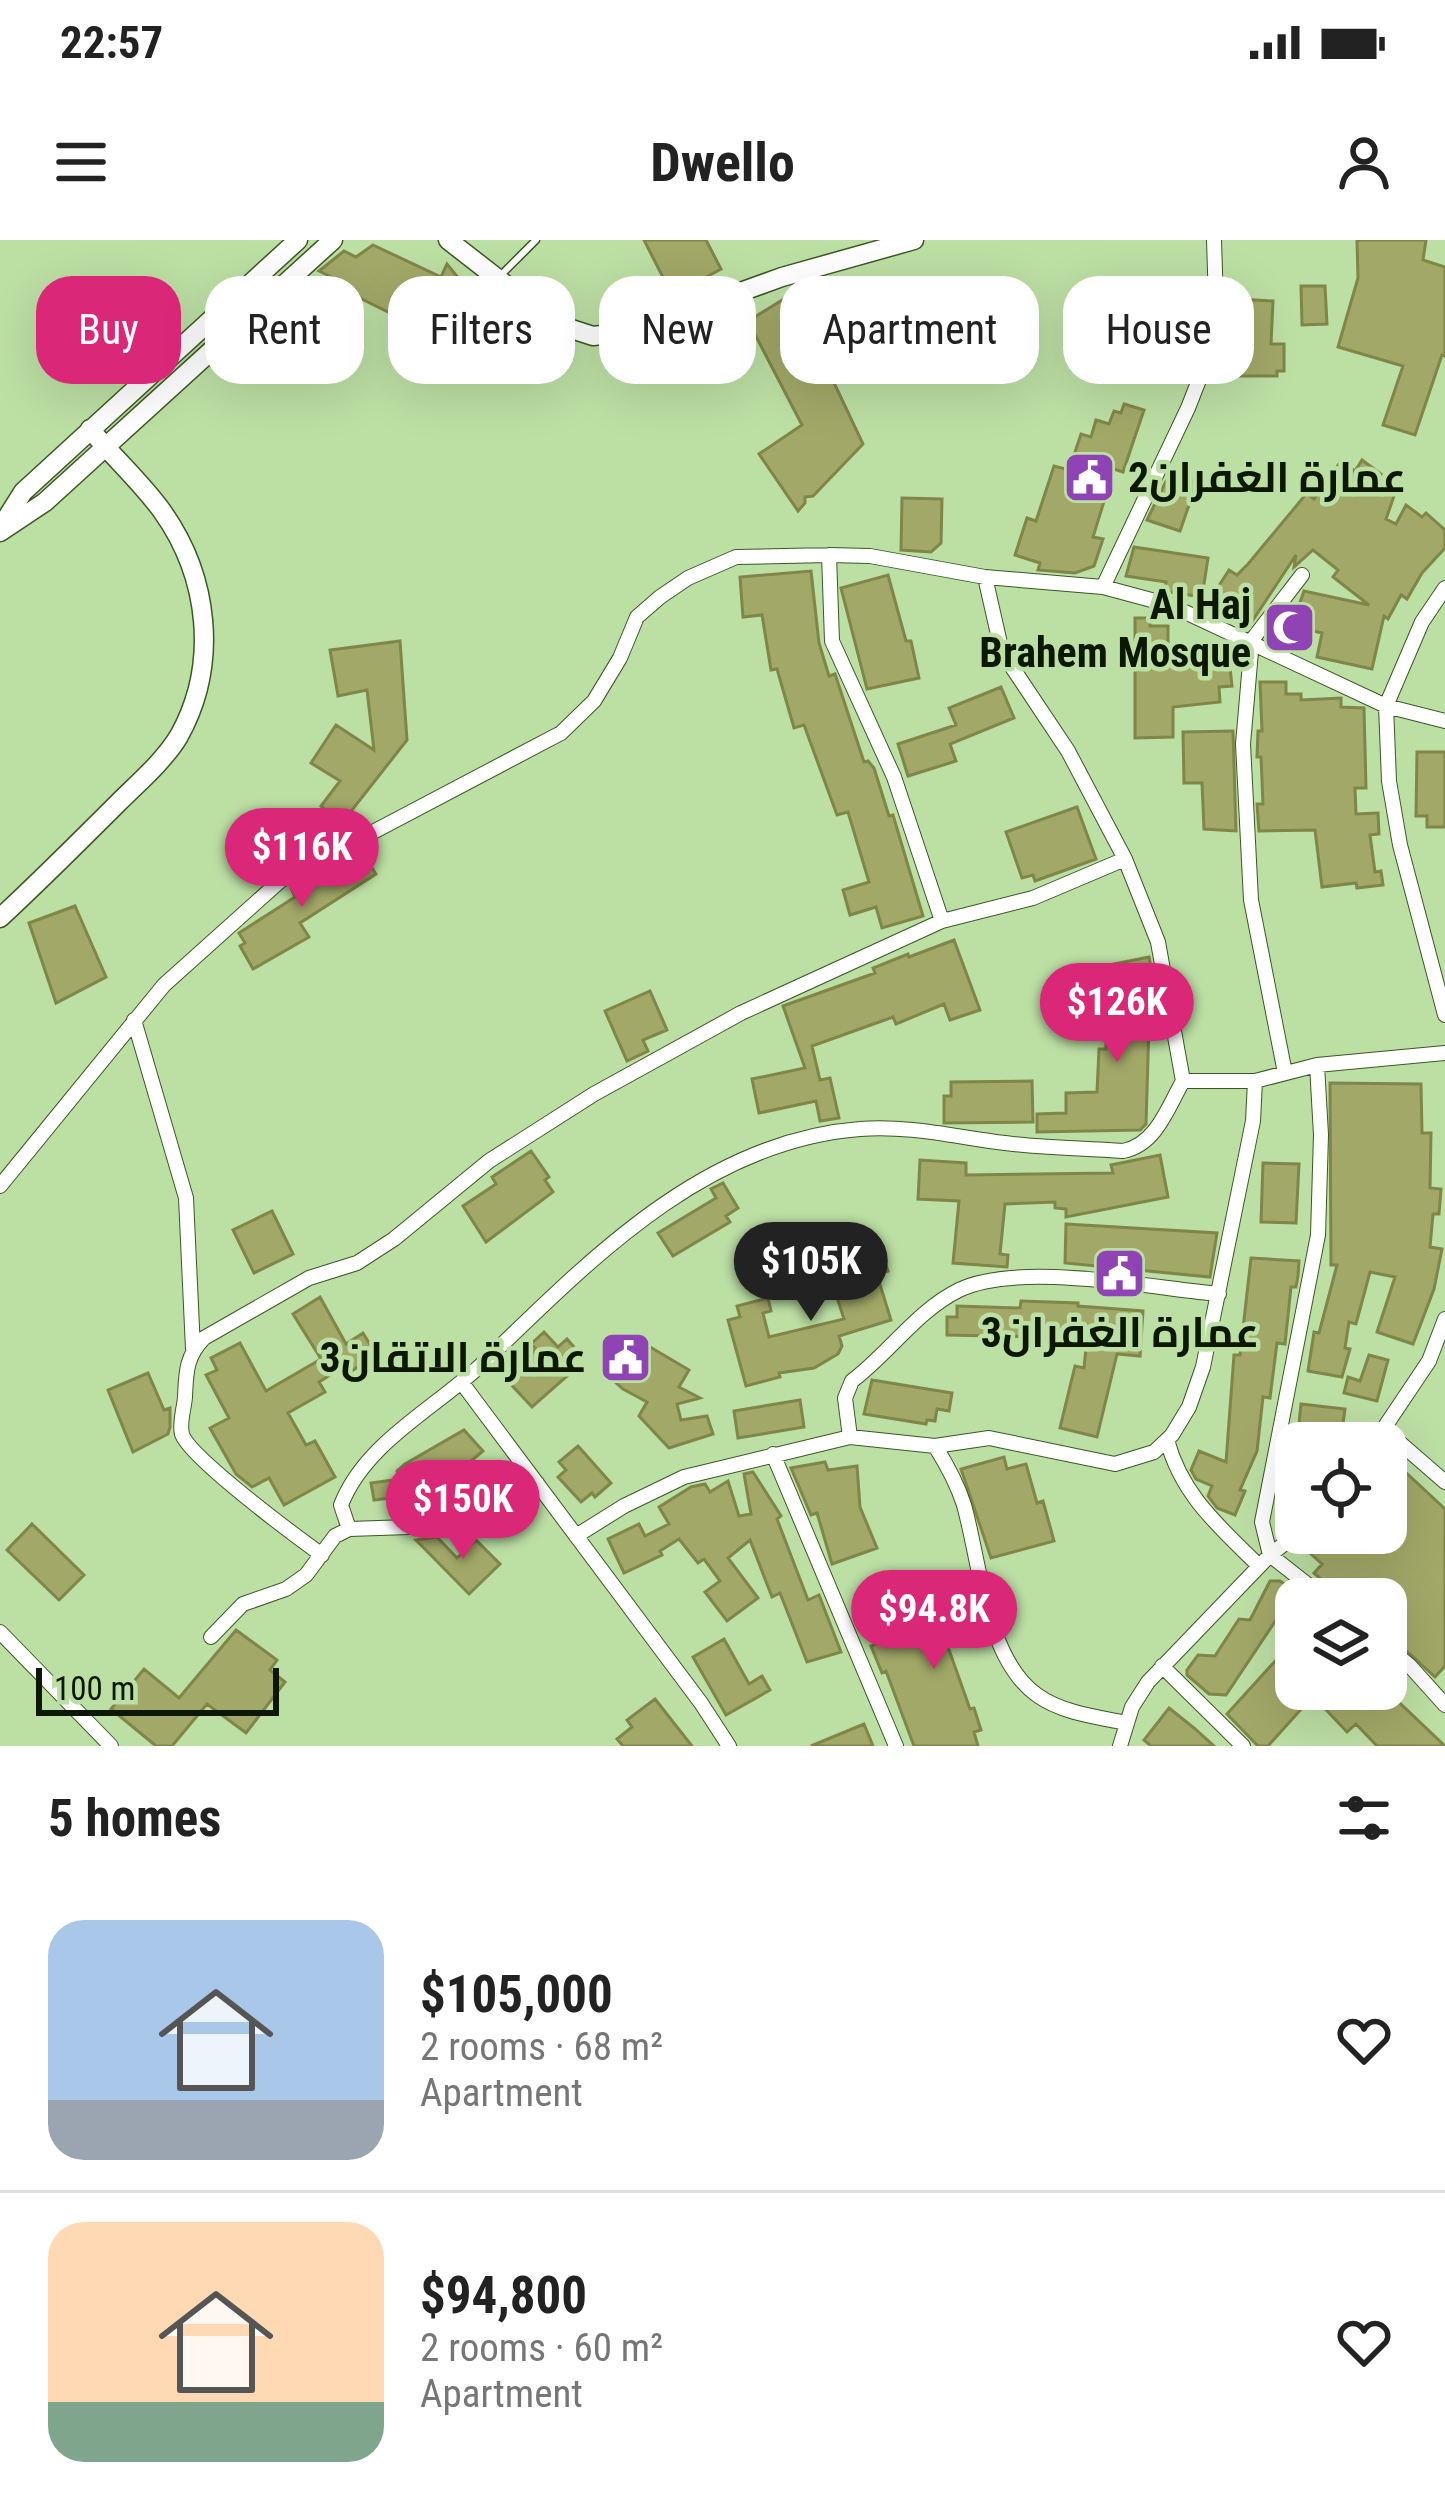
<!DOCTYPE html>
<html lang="en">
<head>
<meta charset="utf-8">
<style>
  body { margin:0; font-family:"Roboto Condensed",Cairo,sans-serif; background:#f6f6f6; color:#222; height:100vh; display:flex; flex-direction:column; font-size:45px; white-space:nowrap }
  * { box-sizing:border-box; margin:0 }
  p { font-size:39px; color:#767676 }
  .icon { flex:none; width:66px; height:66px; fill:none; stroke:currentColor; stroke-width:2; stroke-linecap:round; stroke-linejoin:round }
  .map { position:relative; height:1506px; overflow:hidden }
  .details { display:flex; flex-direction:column; background:#fff; flex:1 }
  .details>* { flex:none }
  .hud { position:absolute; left:36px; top:36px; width:1374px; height:108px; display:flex; gap:24px }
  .fabs { position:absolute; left:1275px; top:1182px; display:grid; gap:24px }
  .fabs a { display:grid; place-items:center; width:132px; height:132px; border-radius:24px; background:#fff; box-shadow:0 12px 48px #0002; font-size:60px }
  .scale { position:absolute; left:36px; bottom:30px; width:243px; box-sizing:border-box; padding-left:12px; border:6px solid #0c1804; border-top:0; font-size:33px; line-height:42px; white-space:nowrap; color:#0c1804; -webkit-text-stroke:9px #bcdfa4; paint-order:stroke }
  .price { position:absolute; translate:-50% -102px; padding:0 27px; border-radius:42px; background:#db2777; color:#fff; font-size:39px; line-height:78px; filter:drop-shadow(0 3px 6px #0008) }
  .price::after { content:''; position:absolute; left:50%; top:72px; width:36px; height:27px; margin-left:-18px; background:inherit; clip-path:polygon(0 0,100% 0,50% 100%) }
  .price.active { background:#222; color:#fff }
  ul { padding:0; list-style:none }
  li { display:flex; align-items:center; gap:36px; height:300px; padding:0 48px }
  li+li { border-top:3px solid #e0e0e0 }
  li span { display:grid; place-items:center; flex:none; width:336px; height:240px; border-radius:36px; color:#555 }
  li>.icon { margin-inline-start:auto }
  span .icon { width:144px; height:144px; fill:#fffc; stroke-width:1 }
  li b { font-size:51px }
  h2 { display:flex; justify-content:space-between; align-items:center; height:144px; padding:0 48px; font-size:51px }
  .tag { padding:0 42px; border-radius:36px; background:#fff; box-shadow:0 12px 48px #0002; font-size:42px; line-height:108px }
  .tag.active { background:#db2777; color:#fff }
  .status { display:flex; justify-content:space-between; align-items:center; height:84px; padding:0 60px; background:#fff; direction:ltr }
  .status svg { height:33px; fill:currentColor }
  header { display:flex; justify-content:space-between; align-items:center; height:156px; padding:0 48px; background:#fff; font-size:54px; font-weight:700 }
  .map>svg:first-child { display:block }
  .building { fill:#a2a868; stroke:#808647; stroke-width:3 }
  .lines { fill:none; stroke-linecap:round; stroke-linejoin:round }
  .lane-casing { stroke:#3b5823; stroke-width:9 }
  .street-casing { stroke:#3b5823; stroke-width:16 }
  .secondary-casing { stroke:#3b5823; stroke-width:21 }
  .lane { stroke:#fff; stroke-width:6 }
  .street { stroke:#fff; stroke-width:14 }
  .secondary { stroke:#fff; stroke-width:18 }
  .labels { text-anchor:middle; stroke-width:9; stroke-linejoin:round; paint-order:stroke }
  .poi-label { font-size:42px; font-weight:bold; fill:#0c1804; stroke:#bcdfa4; text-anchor:end }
</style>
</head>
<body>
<div class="status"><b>22:57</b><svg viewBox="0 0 49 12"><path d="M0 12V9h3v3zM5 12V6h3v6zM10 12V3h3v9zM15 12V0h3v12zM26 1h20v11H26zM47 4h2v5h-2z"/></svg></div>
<header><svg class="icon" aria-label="menu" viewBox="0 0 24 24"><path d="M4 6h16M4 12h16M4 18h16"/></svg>Dwello<svg class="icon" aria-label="person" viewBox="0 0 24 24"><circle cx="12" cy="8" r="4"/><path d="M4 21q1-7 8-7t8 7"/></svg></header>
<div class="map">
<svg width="1445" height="1506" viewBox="0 0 1445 1506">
  <rect width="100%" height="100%" fill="#bcdfa4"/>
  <path class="building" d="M644 0H706L721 29 672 55Z
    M1357 0H1426L1423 20 1445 27V116L1442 115 1415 195 1383 185 1403 126 1338 107 1358 38Z
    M373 5 441 37 447 24 460 40 404 80 360 58 352 47 319 31 344 11 356 17Z
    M1301 46H1325L1327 84 1302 85Z
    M792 54 863 204 813 256 805 257V263L798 271 759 214 802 185 748 81Z
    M1238 59 1273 61 1271 104H1284V131H1277V136H1222L1228 71 1237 72Z
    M1124 164 1144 170 1123 232 1114 229 1093 297 1103 299 1094 326 1075 333 1038 330 1040 323 1015 315 1027 278 1036 281 1054 226 1069 230 1081 194 1091 197 1096 180 1109 184 1114 171 1121 173Z
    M1362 220 1381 234 1375 242 1394 256 1386 279 1396 284 1406 265 1422 277 1426 273 1445 290V308L1422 333 1407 359 1401 355 1388 379 1384 376 1372 429 1317 417 1322 393 1282 384 1287 373 1296 374 1304 351 1369 365 1333 337 1338 330 1313 310 1294 327 1296 315 1251 383 1211 358 1229 330 1237 335 1248 324 1307 253 1314 259 1341 221 1355 231Z
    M1183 238 1197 242 1180 291 1147 280 1166 241 1180 246Z
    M902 258 942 259 941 303 931 312 901 310Z
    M1134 307 1208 318 1202 357 1164 351 1166 342 1126 336Z
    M811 331 819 403 829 436 835 434 864 522 868 521 874 528 889 576 893 575 923 676 882 688 876 667 850 675 843 650 869 642 848 572 837 575 804 485 794 488 777 429 771 430 762 375 743 377 740 337Z
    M888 335 906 401H911L919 438 867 449 841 348Z
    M1135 378H1150V386H1168V417L1214 412V420L1229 418 1232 446 1219 447 1220 462 1173 467V497L1135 498Z
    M400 401 407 500 341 584 321 566 340 541 311 523 336 485 374 510 367 450 338 456 330 410Z
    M1260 442H1286V454H1301V460L1341 458V467L1364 468 1366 548H1355L1356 574 1378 573 1379 594 1370 595 1375 632 1381 631 1383 645 1357 648 1356 643 1322 647 1315 590 1259 591 1257 564H1263L1261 517H1257L1258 491H1262Z
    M1001 447 1014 478 950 504 956 521 908 536 898 504 956 485 949 468Z
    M1233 491 1236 591 1204 589 1202 543H1184L1183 492Z
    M1417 512H1445V587H1427V576H1416Z
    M1077 567 1096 619 1035 641 1033 635 1022 638 1006 592Z
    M361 611 376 634 300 683 309 697 253 729 240 706 245 703 239 693 295 657 291 648Z
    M75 666 106 737 56 763 29 683Z
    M954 700 980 770 950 780 944 764 896 784 893 777 812 806 820 840 830 838 839 878 820 881 816 861 759 873 752 839 805 828 783 766 875 733 873 728 908 714 909 717Z
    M1149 717 1161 783 1149 785 1146 884 1140 890 1037 892V874L1066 873V853L1097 852 1099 809H1106V800L1128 801 1114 724Z
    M650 751 667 790 643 800 648 811 627 821 605 771Z
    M1032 841 1033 882 944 883V856H951V842Z
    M1330 843 1421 844 1422 893H1431L1430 948 1441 949 1439 974H1433L1430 1007 1442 1009 1434 1049 1413 1104 1377 1092 1395 1037 1370 1032 1356 1084 1349 1082 1345 1108 1350 1109 1342 1137 1308 1131 1314 1092 1319 1093 1337 1025H1331Z
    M531 911 549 937 545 940 553 952 486 1002 463 966 496 944 492 937Z
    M1160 915 1168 957 1066 977V969L1055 968V962L1005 964 1000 1014 1008 1015 1007 1027 953 1023 959 961 918 959 920 920 966 923V935L1113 933 1111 925Z
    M1263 923 1299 924 1296 983 1261 982Z
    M723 943 738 968 726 976 730 982 673 1016 658 993 716 958 711 949Z
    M272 971 293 1014 254 1033 233 990Z
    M1066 984 1217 993 1210 1037 1065 1023Z
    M881 1010 888 1031 877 1035 891 1080 839 1096 842 1106 838 1114 814 1128 779 1133 780 1137 746 1146 728 1080 740 1077 737 1066 768 1058 771 1071 763 1073 769 1097 844 1079 827 1027Z
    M1251 1018 1299 1021 1298 1036 1296 1047H1291L1285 1104 1277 1103 1270 1158 1263 1157 1257 1211 1240 1250 1245 1251 1235 1275 1217 1268 1208 1256 1212 1246 1196 1239 1191 1230 1199 1211 1226 1222 1234 1115H1240Z
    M320 1057 346 1104 363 1093 371 1106 363 1111 369 1120 347 1134 343 1127 319 1142 325 1152 288 1173 306 1205 315 1201 335 1237 284 1265 269 1238 252 1247 236 1234 210 1188 229 1178 206 1135 217 1130 211 1118 240 1103 266 1151 321 1119 293 1074Z
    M1021 1061 1078 1063V1066L1143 1071 1140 1116 1117 1114 1097 1197 1060 1188 1075 1126 1084 1128 1087 1098 947 1095V1077H957V1066L1020 1068Z
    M544 1092 558 1107 567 1099 579 1113 567 1123 574 1130 532 1167 504 1137 536 1109 531 1104Z
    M628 1094 689 1130 679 1147 700 1158 677 1164 681 1180 707 1176 713 1194 669 1208 639 1176 647 1162 623 1149 605 1133 602 1122 609 1120Z
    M1369 1115 1388 1120 1377 1161 1344 1153 1348 1137 1360 1141Z
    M148 1133 164 1170 170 1168V1187L168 1194 133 1212 108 1150Z
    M872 1140 952 1153 949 1171 937 1169 935 1181 927 1180 926 1184 864 1174Z
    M800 1160 804 1187 738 1198 734 1171Z
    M1301 1164 1345 1169 1341 1198 1298 1193Z
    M464 1190 483 1211 416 1267 406 1256 374 1260 371 1243 400 1239 397 1231 405 1224Z
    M578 1206 611 1243 595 1257 592 1253 581 1262 558 1237 566 1230 559 1222Z
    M1386 1214 1445 1269V1426L1435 1437 1386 1392V1359H1344L1314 1333 1322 1324 1311 1314 1330 1293H1365L1386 1312Z
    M1004 1217 1007 1229 1026 1224 1037 1263 1043 1261 1054 1301 991 1318 961 1229Z
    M825 1222 828 1230 857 1226 860 1267 877 1308 832 1324 817 1273 811 1275 791 1228Z
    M753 1232 781 1276 777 1279 808 1360 819 1355 841 1412 807 1422 780 1353 772 1357 750 1300 728 1318 758 1358 727 1381 705 1352 720 1341 704 1319 698 1323 679 1299 660 1311 662 1315 624 1333 608 1299 639 1284 645 1296 669 1284 659 1267 691 1247 705 1244 710 1252 728 1241 739 1276 751 1274 744 1234Z
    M32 1284 84 1335 59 1360 7 1310Z
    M437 1297 457 1318 476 1300 500 1324 469 1354 416 1300Z
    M962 1333 980 1398 948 1407 970 1469 974 1468 981 1490 974 1492 978 1506H914L886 1431 882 1433 871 1406 929 1382 923 1359 953 1351 949 1337Z
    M1270 1341H1280L1296 1352V1381L1276 1380 1226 1455 1209 1454 1187 1435V1430L1198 1415 1215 1416 1239 1379 1250 1380Z
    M236 1390 277 1420 270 1430 285 1442 246 1493 207 1464 172 1506H156L111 1469 144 1429 179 1458Z
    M1296 1398V1449H1385L1445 1506H1377L1356 1484 1347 1492 1313 1456 1268 1506H1258L1227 1474Z
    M724 1399 749 1444 762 1436 770 1450 726 1475 693 1417Z
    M655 1459 692 1506H623L617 1499 632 1487 627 1480Z
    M1169 1468 1194 1488 1214 1506H1151L1144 1500Z
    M864 1484 873 1506H811Z"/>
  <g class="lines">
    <defs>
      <path id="lane" d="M500 36 536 0"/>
      <path id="street" d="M829 315 832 401 894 537 942 681
        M985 337 1002 412 1068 511 1125 619 1158 702 1183 841
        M1103 347 1188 168 1217 94 1214 0
        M1445 348 1422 382 1386 466 1389 541 1400 605 1445 775
        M134 780 186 958 193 1109
        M1317 825 1321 895 1318 995 1262 1282 1270 1315 1326 1359
        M1285 833 1251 660 1243 504 1252 400 1302 335
        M0 946 164 745 280 641 561 493 594 461 620 418 637 377 660 357 688 338 736 317 829 315 870 316 985 337 1103 347 1170 365 1386 466 1445 481
        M462 1143 701 1463 729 1506
        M1384 1189 1445 1242
        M850 1197 845 1158 852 1141C888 1114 918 1070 959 1050 1019 1021 1151 1048 1219 1054
        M1167 1200C1182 1256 1220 1287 1259 1326
        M1374 1203 1429 1121 1445 1079
        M935 1206C947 1225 957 1243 964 1265 980 1322 986 1419 1037 1455 1062 1473 1097 1477 1127 1483
        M773 1214 896 1506
        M349 1289 341 1265C365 1203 434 1169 481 1125 588 1022 703 901 860 889 909 885 956 897 1005 903 1044 908 1084 908 1123 911 1156 905 1168 867 1183 841H1255L1317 825 1445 813
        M576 1296 624 1266 684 1237 850 1197 935 1206 989 1198 1115 1224 1154 1212 1172 1195 1189 1167 1203 1127 1253 881 1255 841
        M322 1315C297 1297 189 1217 182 1194 179 1182 184 1170 185 1157 186 1133 186 1116 204 1098L309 1038 357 1023 394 999 489 921 594 854 741 773 942 681 1033 658 1125 619
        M0 1392 111 1506
        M211 1397 243 1364 286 1349 306 1335 335 1296 349 1289 469 1285 495 1273 537 1243
        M1386 1406 1410 1426 1445 1465
        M1162 1426 1243 1506
        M1120 1506 1132 1467 1148 1442 1270 1315 1298 1293"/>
      <path id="secondary" d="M448 0 556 84 593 96 630 92 782 37 914 0
        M1 287 23 252 298 0
        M0 292 45 262 333 0
        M0 678C40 641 79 602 118 563 138 543 164 521 179 496 219 424 209 337 162 271 141 242 113 217 90 189"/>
    </defs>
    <use href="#lane" class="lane-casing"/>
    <use href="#street" class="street-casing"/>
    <use href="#secondary" class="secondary-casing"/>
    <use href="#lane" class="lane"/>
    <use href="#street" class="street"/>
    <use href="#secondary" class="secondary"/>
  </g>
  <defs>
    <symbol id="civic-square" viewBox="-11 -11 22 22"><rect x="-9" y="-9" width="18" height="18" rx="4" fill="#8f43b4" stroke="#bcdfa4"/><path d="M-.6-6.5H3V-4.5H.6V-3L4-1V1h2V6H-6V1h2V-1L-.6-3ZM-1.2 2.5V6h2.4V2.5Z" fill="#fff"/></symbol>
    <symbol id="mosque-square" viewBox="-11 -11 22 22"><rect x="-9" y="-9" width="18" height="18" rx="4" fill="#8f43b4" stroke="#bcdfa4"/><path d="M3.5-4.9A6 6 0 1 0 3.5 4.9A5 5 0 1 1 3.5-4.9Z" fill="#fff"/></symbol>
  </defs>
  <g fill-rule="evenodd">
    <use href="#civic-square" x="1060" y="208" width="59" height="59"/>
    <use href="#mosque-square" x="1260" y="358" width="59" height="59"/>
    <use href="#civic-square" x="1090" y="1004" width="59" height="59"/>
    <use href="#civic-square" x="596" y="1088" width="59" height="59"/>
  </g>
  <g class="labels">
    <g class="poi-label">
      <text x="1128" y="252" text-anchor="start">عمارة الغفران2</text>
      <text x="1251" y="379">Al Haj<tspan x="1251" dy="48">Brahem Mosque</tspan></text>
      <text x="1120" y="1107" text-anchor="middle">عمارة الغفران3</text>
      <text x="587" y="1132">عمارة الاتقان3</text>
    </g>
  </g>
</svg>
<div class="fabs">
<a><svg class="icon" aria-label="locate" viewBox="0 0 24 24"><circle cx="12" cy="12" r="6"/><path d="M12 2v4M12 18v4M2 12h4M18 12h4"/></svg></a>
<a><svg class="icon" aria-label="layers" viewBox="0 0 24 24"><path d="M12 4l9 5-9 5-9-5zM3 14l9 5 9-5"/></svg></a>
</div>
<div class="scale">100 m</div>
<b class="price" style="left:302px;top:670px">$116K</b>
<b class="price" style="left:1117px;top:825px">$126K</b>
<b class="price active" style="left:811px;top:1084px">$105K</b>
<b class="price" style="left:463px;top:1322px">$150K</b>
<b class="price" style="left:934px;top:1432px">$94.8K</b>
<div class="hud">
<a class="tag active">Buy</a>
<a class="tag">Rent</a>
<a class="tag">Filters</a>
<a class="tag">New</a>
<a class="tag">Apartment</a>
<a class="tag">House</a>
</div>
</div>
<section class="details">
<h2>5 homes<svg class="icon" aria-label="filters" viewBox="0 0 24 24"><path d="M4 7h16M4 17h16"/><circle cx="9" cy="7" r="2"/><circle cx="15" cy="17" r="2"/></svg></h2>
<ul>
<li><span style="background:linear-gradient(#a9c7e8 75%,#9aa5b1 0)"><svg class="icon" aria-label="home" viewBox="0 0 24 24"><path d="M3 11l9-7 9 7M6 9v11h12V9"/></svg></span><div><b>$105,000</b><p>2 rooms · 68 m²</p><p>Apartment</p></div><svg class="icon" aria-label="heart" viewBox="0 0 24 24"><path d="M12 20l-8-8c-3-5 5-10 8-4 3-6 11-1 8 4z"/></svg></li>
<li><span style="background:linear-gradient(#ffd9b3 75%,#7fa58c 0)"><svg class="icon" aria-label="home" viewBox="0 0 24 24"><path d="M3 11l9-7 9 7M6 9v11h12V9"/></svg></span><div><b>$94,800</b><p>2 rooms · 60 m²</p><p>Apartment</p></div><svg class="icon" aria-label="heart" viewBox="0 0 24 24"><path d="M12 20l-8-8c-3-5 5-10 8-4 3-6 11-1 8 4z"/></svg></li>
</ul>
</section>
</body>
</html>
